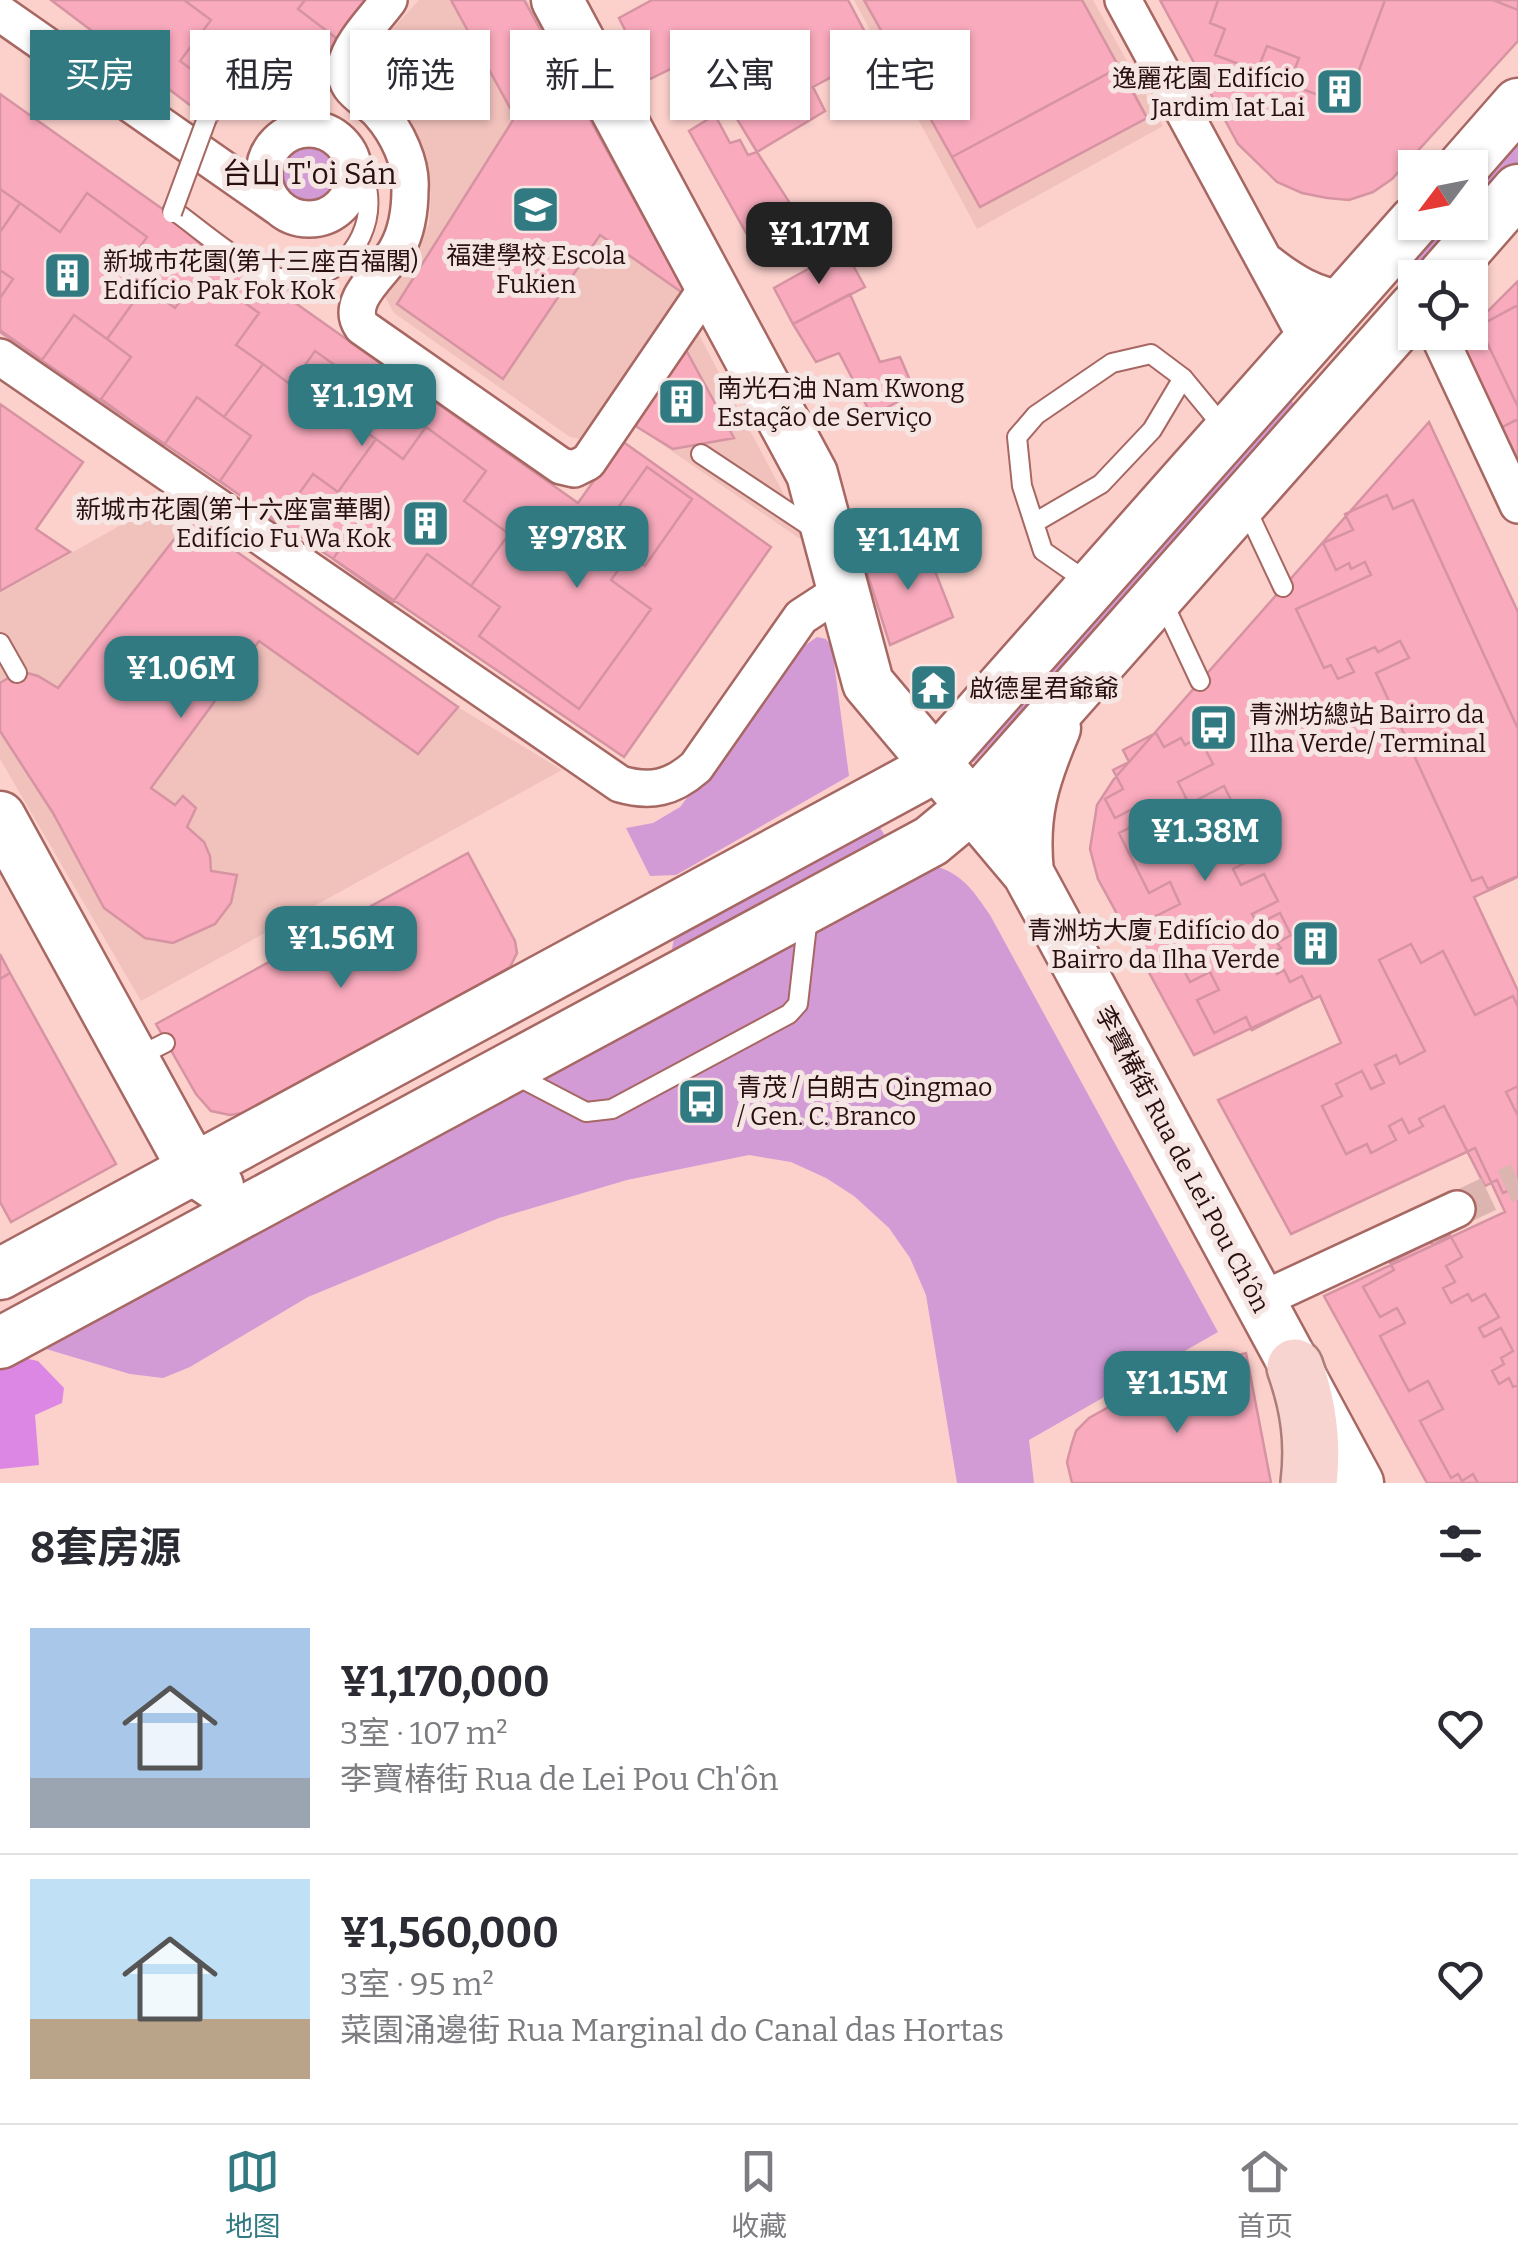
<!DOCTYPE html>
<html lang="zh">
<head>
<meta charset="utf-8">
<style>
  body { margin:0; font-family:Bitter,"Noto Sans SC",serif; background:#f2f2f3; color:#2b2b33; height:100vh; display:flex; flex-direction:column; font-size:38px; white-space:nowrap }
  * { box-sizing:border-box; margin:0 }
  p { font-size:32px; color:#7c7c81 }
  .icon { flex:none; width:55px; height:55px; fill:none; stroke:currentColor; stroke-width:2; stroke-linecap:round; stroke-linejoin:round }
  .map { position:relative; height:1483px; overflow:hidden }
  .details { display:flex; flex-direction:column; background:#fff; flex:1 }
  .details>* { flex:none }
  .banner { position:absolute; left:30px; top:30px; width:1000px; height:90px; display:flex; gap:20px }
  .needle { width:65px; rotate:238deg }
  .tools { position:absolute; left:1398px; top:150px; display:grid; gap:20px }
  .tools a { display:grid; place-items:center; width:90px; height:90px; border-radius:0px; background:#fff; box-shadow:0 2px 8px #0004; font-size:50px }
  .price { position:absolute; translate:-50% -85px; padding:0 22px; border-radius:20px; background:#327a82; color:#fff; font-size:32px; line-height:65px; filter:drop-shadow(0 2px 5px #0008) }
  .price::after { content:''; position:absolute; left:50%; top:60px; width:30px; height:22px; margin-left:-15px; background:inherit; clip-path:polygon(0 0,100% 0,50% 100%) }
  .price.current { background:#222; color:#fff }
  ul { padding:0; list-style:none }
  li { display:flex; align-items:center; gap:30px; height:250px; padding:0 30px }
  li+li { border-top:2px solid #e1e1e2 }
  li span { display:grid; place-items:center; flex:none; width:280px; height:200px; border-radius:0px; color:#555 }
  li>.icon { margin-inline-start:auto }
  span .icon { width:120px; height:120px; fill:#fffc; stroke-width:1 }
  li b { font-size:42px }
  h2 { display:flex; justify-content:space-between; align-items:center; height:120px; padding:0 30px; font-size:42px }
  .pill { padding:0 35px; border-radius:0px; background:#fff; box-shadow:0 2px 8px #0004; font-size:35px; line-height:90px }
  .pill.current { background:#327a82; color:#fff }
  .menu { display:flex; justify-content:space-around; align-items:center; height:140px; border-top:2px solid #e1e1e2; background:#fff; font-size:28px; color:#7c7c81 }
  .menu a { display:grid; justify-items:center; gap:5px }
  .menu .current { color:#327a82 }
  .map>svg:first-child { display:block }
  .built { fill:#f1c1bc }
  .green { fill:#d39bd6 }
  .forest { fill:#dd87e4 }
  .building { fill:#f9abbd; stroke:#d693a2; stroke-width:2.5 }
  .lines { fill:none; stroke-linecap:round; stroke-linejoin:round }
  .street-tunnel { stroke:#dcb4b0; stroke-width:35; stroke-dasharray:35 18; stroke-linecap:butt }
  .lane-casing { stroke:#a76762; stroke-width:22 }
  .street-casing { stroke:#a76762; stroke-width:40 }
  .secondary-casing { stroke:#a76762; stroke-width:55 }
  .primary-casing { stroke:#ad7d79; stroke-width:60 }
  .lane { stroke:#fff; stroke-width:18 }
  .street { stroke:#fff; stroke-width:35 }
  .secondary { stroke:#fff; stroke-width:50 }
  .primary { stroke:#f8d4d1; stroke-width:55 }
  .lane-bridge-casing { stroke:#a76762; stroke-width:22; stroke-linecap:butt }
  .lane-bridge { stroke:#fff; stroke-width:18 }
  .labels { text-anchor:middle; stroke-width:10; stroke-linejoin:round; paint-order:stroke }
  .poi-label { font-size:25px; fill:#29100f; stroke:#f5e6e4; text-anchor:start }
  .street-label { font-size:25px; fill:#29100f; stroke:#f5e6e4 }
  .quarter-label { font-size:30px; fill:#29100f; stroke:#f5e6e4 }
</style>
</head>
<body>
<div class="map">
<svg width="1518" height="1483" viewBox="0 0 1518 1483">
  <rect width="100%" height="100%" fill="#fcd1cc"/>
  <path class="built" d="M419 0H527L691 296 591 435 580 439 570 437 394 313 384 295 429 224 431 194 423 162 375 74 373 62 384 38Z
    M854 0H1093L1163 126 977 229Z
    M691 320 812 547 626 420Z
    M169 498 190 519 458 707 562 770 141 1001 0 759V593Z"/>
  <path class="green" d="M1518 128V162L1470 216V182Z
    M269 174a40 40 0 1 1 80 0a40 40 0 1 1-80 0Z
    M1434 223H1465L1423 269 1406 254Z
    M1286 394 1302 414 974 762 955 745Z
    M817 637 826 639 832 647 849 776 676 875 650 876 626 828 653 823 680 807 804 646Z
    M877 823 889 842 684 952 672 949 675 933Z
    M931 865C961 872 973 890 990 915L1218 1332 1029 1440 1034 1483H957L926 1295 910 1258 889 1228 854 1196 826 1178 791 1162 749 1155 627 1180 499 1218 308 1297 190 1367 163 1378 130 1374 36 1346Z"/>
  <path class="forest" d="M5 1354 38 1361 64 1388 62 1403 35 1415 39 1465 0 1469V1356Z"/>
  <path class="building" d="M51 0H373L304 90 263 59 215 124Z
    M184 0H305L298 9 340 41 304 90 263 59 233 100 180 61 211 20Z
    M451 0H524L687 296 600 235 503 379 397 304 515 117Z
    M652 0H848L876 53 813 87 825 111 757 152 729 106 740 99 711 49 650 79 619 18Z
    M864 0H1082L1147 118 980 207Z
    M1160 0H1518V41L1392 179 1373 192 1349 200 1327 198 1302 193 1277 182 1238 144Z
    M1218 0H1385L1355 81 1340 75 1331 100 1289 84 1299 58 1267 46 1257 71 1215 55 1225 29 1210 23Z
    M1493 0H1518V10Z
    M1120 67 1147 118 980 207 952 157Z
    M0 94 578 503 622 441 771 547 624 757 0 332Z
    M715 115 730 143 740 140 748 155 757 152 811 236 763 263 689 131Z
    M0 189 20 203 0 232Z
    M87 193 147 237 123 271 145 286 107 339 74 315 42 360 0 330V298L13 279 0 270V232L20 203 60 232Z
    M844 249 865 287 793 324 774 288Z
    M201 272 259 313 236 345 263 364 224 417 197 397 164 445 101 399 131 357 107 339 145 286 175 308Z
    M1518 281V489L1451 348Z
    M850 294 880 362 900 357 915 392 872 416 839 353 816 362 793 324Z
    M1518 305V407L1479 326Z
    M686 350 734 438 673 449 637 427 634 420 638 413H643Z
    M315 351 370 390 348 420 376 439 338 492 313 474 278 523 220 481 251 436 224 417 263 364 291 385Z
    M0 404 83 462 36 529 70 552 0 591Z
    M1518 419V489L1491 433Z
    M1429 422 1518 612V877L1474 897 1518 991V1483H1427L1324 1296 1505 1212 1475 1148 1291 1234 1218 1100 1341 1043 1320 996 1194 1055 1098 879 1090 849 1097 805 1114 779Z
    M426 427 486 471 464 501 509 534 471 586 427 554 393 602 333 559 365 512 338 492 376 439 403 459Z
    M647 467 692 499 645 566 630 554 611 580 651 609 579 709 479 636 500 607 471 586 509 534 544 559 577 512 602 530Z
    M1387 495 1393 509 1413 500 1518 729V876L1488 889 1482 877 1472 881 1376 673 1409 658 1400 641 1378 652 1375 647 1347 659 1354 672 1338 679 1331 665 1324 668 1296 609 1371 575 1365 562 1351 569 1349 563 1336 570 1323 543 1353 530 1345 514Z
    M190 519 458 707 418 754 259 641 151 788 175 805 183 796 196 808 187 827 204 842 210 856 211 871 237 875 231 903 215 924 173 943 145 938 104 908 53 813 0 731V683L20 671 38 676 58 688Z
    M924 543 953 617 890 645 865 566Z
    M1156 733 1164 747 1181 738 1185 745 1199 737 1213 764 1178 782 1189 804 1224 786 1259 856 1233 869 1241 885 1264 874 1278 901 1252 914 1258 924 1280 913 1291 935 1277 943 1281 948 1268 954 1277 974 1284 970 1290 982 1302 976 1313 999 1252 1030 1246 1017 1214 1033 1197 1000 1219 990 1210 972 1190 982 1156 916 1180 904 1170 882 1149 893 1119 833 1145 820 1138 806 1115 818 1105 799 1123 789 1113 770 1129 762 1123 750Z
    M468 853 515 941 517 953 510 967 254 1111 230 1115 211 1111 196 1094 156 1024Z
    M1411 944 1421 963 1443 951 1475 1015 1513 996 1518 1007V1086L1506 1092 1518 1116V1186L1503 1193 1497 1180 1485 1186 1444 1106 1419 1119 1423 1126 1409 1133 1402 1119 1389 1126 1396 1140 1371 1153 1367 1144 1346 1154 1322 1106 1342 1096 1336 1084 1362 1071 1371 1089 1384 1083 1375 1065 1396 1055 1400 1064 1425 1051 1379 960Z
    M0 954 10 973 0 979Z
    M10 973 116 1164 11 1222 0 1202V979Z
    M1450 1235 1462 1257 1446 1266 1455 1282 1443 1288 1451 1303 1468 1294 1472 1301 1485 1294 1499 1317 1479 1328 1484 1337 1501 1328 1513 1351 1501 1358 1504 1364 1492 1371 1499 1384 1509 1378 1513 1387 1518 1385V1483H1478L1473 1474 1462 1481 1458 1474 1451 1478 1420 1421 1443 1409 1428 1381 1409 1391 1380 1336 1405 1323 1397 1308 1380 1317 1363 1287 1394 1270 1390 1263 1431 1241 1432 1245Z
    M1246 1353 1271 1483H1072L1067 1462 1072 1443 1076 1431 1089 1418 1107 1408 1226 1374 1223 1359Z"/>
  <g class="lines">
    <path class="street-tunnel" d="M1457 1209 1518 1180"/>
    <defs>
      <path id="lane" d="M173 210C203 231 250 275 286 279 357 287 395 199 347 150
        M701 454 817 531
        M1245 506 1283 587
        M1034 523 1101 484 1152 430 1183 378
        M1092 585 1043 551 1022 486 1017 437 1036 415 1112 363 1151 354 1183 378 1225 429
        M1162 600 1200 681
        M0 643 17 673
        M133 1052H147L165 1043
        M515 1075 586 1112 612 1109 789 1014 798 1004 808 916"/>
      <path id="street" d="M389 0C376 18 350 43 346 65 342 91 365 97 379 112 397 132 412 163 410 189 410 210 407 231 397 249 385 272 343 300 362 327L561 466 574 469 588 462 710 283
        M1123 0 1308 341
        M0 13 278 207
        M264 174a45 45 0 1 1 90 0a45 45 0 1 1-90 0Z
        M1267 262C1291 281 1315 296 1346 299
        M1437 332 1518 505
        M0 357 620 784C651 793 672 788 696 767L801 617 827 600 845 597
        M1259 1301 1457 1209"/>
      <path id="secondary" d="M557 0 812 474 868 683 1028 873 1358 1483
        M1462 168 1518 104
        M1441 278 1518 190
        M0 817 194 1170 218 1186
        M1028 873C1022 815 1033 780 1055 728
        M0 1274 917 777 935 763 1415 221
        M0 1343 931 841 972 807 1415 307"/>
      <path id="primary" d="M1295 1367C1309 1406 1314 1442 1309 1483"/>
    </defs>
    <use href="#lane" class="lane-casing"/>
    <use href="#street" class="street-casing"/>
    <use href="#secondary" class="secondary-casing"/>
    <use href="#primary" class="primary-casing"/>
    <use href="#lane" class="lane"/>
    <use href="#street" class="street"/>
    <use href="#secondary" class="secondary"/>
    <use href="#primary" class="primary"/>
    <defs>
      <path id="lane-bridge" d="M172 213 207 118"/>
    </defs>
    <use href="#lane-bridge" class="lane-bridge-casing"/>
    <use href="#lane-bridge" class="lane-bridge"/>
  </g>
  <defs>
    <symbol id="building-square" viewBox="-11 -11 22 22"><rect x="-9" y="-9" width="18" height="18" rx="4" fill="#327a82" stroke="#f5e6e4"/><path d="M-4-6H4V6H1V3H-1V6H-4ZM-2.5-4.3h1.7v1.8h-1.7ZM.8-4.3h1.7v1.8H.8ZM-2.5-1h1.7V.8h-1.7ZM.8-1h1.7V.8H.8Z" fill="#fff"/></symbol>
    <symbol id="school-square" viewBox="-11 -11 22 22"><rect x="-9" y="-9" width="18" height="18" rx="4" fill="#327a82" stroke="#f5e6e4"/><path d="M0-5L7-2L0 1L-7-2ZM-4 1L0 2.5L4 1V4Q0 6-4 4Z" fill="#fff"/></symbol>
    <symbol id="temple-square" viewBox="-11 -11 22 22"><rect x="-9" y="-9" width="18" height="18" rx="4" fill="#327a82" stroke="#f5e6e4"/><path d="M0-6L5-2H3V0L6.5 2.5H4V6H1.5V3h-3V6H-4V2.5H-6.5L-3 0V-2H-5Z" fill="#fff"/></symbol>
    <symbol id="bus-square" viewBox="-11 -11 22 22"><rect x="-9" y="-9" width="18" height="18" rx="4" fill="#327a82" stroke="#f5e6e4"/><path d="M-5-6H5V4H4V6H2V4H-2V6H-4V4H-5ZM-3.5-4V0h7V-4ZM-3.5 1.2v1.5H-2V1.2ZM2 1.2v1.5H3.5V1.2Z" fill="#fff"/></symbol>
  </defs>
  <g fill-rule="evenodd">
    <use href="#building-square" x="1312" y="64" width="55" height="55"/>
    <use href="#school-square" x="508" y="182" width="55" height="55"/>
    <use href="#building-square" x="40" y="248" width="55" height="55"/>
    <use href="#building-square" x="654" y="374" width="55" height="55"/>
    <use href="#building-square" x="398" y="496" width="55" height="55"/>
    <use href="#temple-square" x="906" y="660" width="55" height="55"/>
    <use href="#bus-square" x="1186" y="700" width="55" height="55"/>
    <use href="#building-square" x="1288" y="916" width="55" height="55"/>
    <use href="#bus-square" x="674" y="1074" width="55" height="55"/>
  </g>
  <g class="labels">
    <g class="poi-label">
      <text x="1305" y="87" text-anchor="end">逸麗花園 Edifício<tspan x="1305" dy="29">Jardim Iat Lai</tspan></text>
      <text x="536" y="264" text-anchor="middle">福建學校 Escola<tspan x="536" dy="29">Fukien</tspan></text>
      <text x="103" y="270">新城市花園(第十三座百福閣)<tspan x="103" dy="29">Edifício Pak Fok Kok</tspan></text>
      <text x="717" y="397">南光石油 Nam Kwong<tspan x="717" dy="29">Estação de Serviço</tspan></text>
      <text x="391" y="518" text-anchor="end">新城市花園(第十六座富華閣)<tspan x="391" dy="29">Edifício Fu Wa Kok</tspan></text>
      <text x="969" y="697">啟德星君爺爺</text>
      <text x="1249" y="723">青洲坊總站 Bairro da<tspan x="1249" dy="29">Ilha Verde/ Terminal</tspan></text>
      <text x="1280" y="939" text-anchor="end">青洲坊大廈 Edifício do<tspan x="1280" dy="29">Bairro da Ilha Verde</tspan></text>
      <text x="737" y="1096">青茂 / 白朗古 Qingmao<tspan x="737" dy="29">/ Gen. C. Branco</tspan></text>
    </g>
    <g class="street-label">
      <text transform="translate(1183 1159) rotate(62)" y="9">李寶椿街 Rua de Lei Pou Ch'ôn</text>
    </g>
    <g class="quarter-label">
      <text x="309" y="184">台山 T'oi Sán</text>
    </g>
  </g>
</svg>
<div class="tools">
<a><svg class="needle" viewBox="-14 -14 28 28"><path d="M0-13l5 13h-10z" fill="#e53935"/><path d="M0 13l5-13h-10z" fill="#7c7c81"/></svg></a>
<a><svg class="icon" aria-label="locate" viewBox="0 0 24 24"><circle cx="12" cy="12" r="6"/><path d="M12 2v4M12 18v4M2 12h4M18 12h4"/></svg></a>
</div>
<b class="price current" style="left:819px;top:287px">¥1.17M</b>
<b class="price" style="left:362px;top:449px">¥1.19M</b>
<b class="price" style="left:577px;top:591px">¥978K</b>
<b class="price" style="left:908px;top:593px">¥1.14M</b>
<b class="price" style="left:181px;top:721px">¥1.06M</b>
<b class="price" style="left:1205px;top:884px">¥1.38M</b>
<b class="price" style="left:341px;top:991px">¥1.56M</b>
<b class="price" style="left:1177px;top:1436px">¥1.15M</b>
<div class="banner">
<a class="pill current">买房</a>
<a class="pill">租房</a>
<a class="pill">筛选</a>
<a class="pill">新上</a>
<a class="pill">公寓</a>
<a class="pill">住宅</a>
</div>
</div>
<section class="details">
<h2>8套房源<svg class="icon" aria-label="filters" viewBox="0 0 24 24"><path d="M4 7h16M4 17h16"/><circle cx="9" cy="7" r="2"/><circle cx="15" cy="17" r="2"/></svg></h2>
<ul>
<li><span style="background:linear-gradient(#a9c7e8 75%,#9aa5b1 0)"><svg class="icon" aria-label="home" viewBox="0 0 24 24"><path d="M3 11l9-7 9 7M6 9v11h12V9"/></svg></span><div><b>¥1,170,000</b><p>3室 · 107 m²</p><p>李寶椿街 Rua de Lei Pou Ch'ôn</p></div><svg class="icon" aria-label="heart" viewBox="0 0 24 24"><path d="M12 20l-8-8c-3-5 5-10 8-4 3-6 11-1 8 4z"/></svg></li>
<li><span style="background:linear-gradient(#bfe0f5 70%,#b9a48a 0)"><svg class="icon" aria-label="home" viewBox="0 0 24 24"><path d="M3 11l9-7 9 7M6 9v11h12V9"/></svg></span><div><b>¥1,560,000</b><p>3室 · 95 m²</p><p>菜園涌邊街 Rua Marginal do Canal das Hortas</p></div><svg class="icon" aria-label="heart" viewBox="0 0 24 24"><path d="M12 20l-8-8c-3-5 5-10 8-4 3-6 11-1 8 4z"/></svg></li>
</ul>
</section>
<nav class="menu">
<a class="current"><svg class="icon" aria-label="map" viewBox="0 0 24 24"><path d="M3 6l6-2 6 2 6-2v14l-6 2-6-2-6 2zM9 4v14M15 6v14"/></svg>地图</a>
<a><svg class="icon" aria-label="saved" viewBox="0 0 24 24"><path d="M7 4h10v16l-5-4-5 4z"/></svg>收藏</a>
<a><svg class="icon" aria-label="home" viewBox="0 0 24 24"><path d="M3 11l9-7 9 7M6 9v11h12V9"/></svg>首页</a>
</nav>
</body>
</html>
